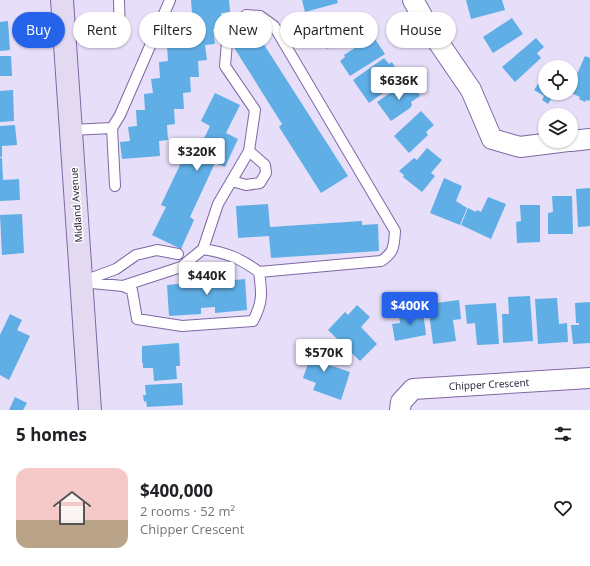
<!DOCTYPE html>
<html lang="en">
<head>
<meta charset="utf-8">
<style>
  body { margin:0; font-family:"Open Sans",sans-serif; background:#f6f6f6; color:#202124; height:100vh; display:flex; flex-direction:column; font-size:15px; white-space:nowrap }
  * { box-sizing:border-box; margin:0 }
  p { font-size:13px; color:#757577 }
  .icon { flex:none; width:22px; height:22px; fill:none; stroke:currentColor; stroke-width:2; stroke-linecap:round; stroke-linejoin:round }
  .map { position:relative; height:410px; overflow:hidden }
  .panel { display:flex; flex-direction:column; background:#fff; flex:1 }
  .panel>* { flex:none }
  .banner { position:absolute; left:12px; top:12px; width:566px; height:36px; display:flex; gap:8px }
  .controls { position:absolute; left:538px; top:60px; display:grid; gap:8px }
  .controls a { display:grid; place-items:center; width:40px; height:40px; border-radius:50%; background:#fff; box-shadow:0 1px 3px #0004; font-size:20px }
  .price { position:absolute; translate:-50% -34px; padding:0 9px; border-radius:4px; background:#fff; color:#222; font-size:13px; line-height:26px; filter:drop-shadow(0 1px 2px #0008) }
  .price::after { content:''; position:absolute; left:50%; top:24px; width:12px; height:9px; margin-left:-6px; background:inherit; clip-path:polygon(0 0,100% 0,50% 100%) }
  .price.active { background:#2563eb; color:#fff }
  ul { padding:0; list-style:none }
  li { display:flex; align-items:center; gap:12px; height:100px; padding:0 16px }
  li+li { border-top:1px solid #e0e0e0 }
  li span { display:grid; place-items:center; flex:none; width:112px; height:80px; border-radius:12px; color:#555 }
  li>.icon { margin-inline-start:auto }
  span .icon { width:48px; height:48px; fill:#fffc; stroke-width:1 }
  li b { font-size:17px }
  h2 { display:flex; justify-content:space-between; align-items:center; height:48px; padding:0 16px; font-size:17px }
  .chip { padding:0 14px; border-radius:18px; background:#fff; box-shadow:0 1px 3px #0004; font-size:14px; line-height:36px }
  .chip.active { background:#2563eb; color:#fff }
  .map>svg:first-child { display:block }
  .building { fill:#5faee5 }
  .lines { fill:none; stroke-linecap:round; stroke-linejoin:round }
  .lane-casing { stroke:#7e68a3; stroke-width:12 }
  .street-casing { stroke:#7e68a3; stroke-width:22 }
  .secondary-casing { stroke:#7e68a3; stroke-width:24 }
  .lane { stroke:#fff; stroke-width:10 }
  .street { stroke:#fff; stroke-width:20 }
  .secondary { stroke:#e3daf2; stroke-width:22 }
  .labels { text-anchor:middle; stroke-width:3; stroke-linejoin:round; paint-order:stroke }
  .street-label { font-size:10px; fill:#180f26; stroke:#fff }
</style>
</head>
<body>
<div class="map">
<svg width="590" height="410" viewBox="0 0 590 410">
  <rect width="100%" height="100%" fill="#e7def9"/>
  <path class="building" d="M191 0H229L230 12 221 13 223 28 213 29 215 44 205 45 207 60 198 61 199 77H190L191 92 183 93 184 109H174L175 124 167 125 168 140 159 141 160 156 122 159 120 142 130 141 128 127 137 126 136 110H145L144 94 153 93 151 79 160 78 159 62 168 61 167 46 177 45 175 30 184 29 183 14 192 13Z
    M302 0H337L338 3 305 12Z
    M466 0H502L505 10 471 19Z
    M347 13 348 15 351 14 355 21 352 23 358 33 327 49 317 30Z
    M512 18 523 34 493 53 483 37Z
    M8 21 10 50 0 51V22Z
    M256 32 348 176 321 193 279 127 282 124 233 46Z
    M373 36 385 54 350 76 340 61 345 57 344 55Z
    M536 38 544 47 537 53 541 58 515 82 502 67Z
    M0 56H11L12 76H0Z
    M585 56 590 58V99L589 101 586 100 585 102 579 99 580 97 571 93V88Z
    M384 58 389 64 392 62 396 69 393 71 400 81 369 103 353 80Z
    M552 61 562 67H548Z
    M545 73V93H555L548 104 542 100 544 96 534 90Z
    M409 80 420 96 411 102 412 105 410 108 391 121 377 102Z
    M13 90 14 121 0 122V91Z
    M215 93 240 105 226 133 238 139 225 167 215 163 190 217 194 220 181 249 152 235 166 207 161 205 188 148 197 153 210 126 201 121Z
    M421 111 434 125 426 132 428 135 409 153 394 136Z
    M15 125 17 145 2 146V157H0V126Z
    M427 148 442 160 431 173 435 176 422 192 403 177 404 175 399 171 414 158 417 160Z
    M0 158H2L3 180 19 179 20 200 0 201Z
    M444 178 462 186 456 201 467 208 460 225 430 213Z
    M590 188V226L578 227 576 189Z
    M552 196H572L573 234H548V213L553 212Z
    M488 197 506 204 491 239 461 225 468 208 476 212 477 210 481 212Z
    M268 204 270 227 362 221V225L378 224 379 251 271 258 269 236 238 238 236 206Z
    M520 205H540V242L517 243 516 222 521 221Z
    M22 214 24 253 2 255 0 215Z
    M213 275 214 282 245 279 247 310 215 313V307L201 308V314L169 316 167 285 198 282 197 277Z
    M530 296 533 341 503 343 502 314H509L508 297Z
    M557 298 559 324 567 323 568 342 538 344 535 299Z
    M459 300 461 319 453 320 456 341 433 344 428 304Z
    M590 302V343L573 344 571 325H579V323H576L575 303Z
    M496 303 499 344 477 345 475 323 467 324 465 305Z
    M357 305 370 317 361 327 377 344 360 361 328 330 345 312 348 315Z
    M423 311 426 335 395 341 392 324 400 323 399 315Z
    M10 314 22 320 17 330 30 336 9 380 0 375V335Z
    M309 341 326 347 320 362 350 372 341 400 313 390 316 383 303 378 309 361 303 358Z
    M179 343 180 366H176L177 379 154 381 153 368H143V363H142V346Z
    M182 383 183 405 147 407 146 401 144 402 143 395H146L145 385Z
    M15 397 27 403 23 410H9Z"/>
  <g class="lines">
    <defs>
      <path id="lane" d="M119 0 120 36
        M112 128 120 115 170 0
        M71 130 112 128 115 186
        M232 181 246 185 260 183 266 173 265 165 249 151
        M178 254 157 250 136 255 116 269 81 282 123 286 181 267 203 249 218 204 249 151 255 110 225 66 227 42 246 15 260 16 274 26 395 231C394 246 394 253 381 261L259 272C240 258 227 253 203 249
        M123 286 132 290 137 319 182 326 253 321C263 302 262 293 259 272"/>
      <path id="street" d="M413 0 430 30 471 90 492 139 520 147 568 141
        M571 141 590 139
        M400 410 401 402 413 389 590 378"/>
      <path id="secondary" d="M62 0 90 410"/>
    </defs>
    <use href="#lane" class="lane-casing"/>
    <use href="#street" class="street-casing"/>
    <use href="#secondary" class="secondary-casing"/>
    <use href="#lane" class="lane"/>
    <use href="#street" class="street"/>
    <use href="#secondary" class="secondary"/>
  </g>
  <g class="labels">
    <g class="street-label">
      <text transform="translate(76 205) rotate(-94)" y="4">Midland Avenue</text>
      <text transform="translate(489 384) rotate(-3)" y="4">Chipper Crescent</text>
    </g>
  </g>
</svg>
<div class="controls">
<a><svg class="icon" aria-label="locate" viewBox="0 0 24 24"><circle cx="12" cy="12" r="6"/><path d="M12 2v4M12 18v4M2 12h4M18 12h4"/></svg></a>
<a><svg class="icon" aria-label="layers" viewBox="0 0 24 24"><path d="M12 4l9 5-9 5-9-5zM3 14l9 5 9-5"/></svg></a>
</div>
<b class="price" style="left:399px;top:101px">$636K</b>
<b class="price" style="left:197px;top:172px">$320K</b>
<b class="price" style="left:207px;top:296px">$440K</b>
<b class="price active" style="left:410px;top:326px">$400K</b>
<b class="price" style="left:324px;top:373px">$570K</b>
<div class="banner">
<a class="chip active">Buy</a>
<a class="chip">Rent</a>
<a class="chip">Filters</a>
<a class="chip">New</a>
<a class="chip">Apartment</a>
<a class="chip">House</a>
</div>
</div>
<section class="panel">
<h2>5 homes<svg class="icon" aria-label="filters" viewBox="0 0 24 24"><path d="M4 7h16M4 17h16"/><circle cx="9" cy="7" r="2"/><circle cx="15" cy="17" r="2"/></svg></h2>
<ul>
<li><span style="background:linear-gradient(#f6c9c9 65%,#b9a48a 0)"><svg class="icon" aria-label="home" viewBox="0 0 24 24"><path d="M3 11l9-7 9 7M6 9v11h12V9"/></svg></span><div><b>$400,000</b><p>2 rooms · 52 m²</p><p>Chipper Crescent</p></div><svg class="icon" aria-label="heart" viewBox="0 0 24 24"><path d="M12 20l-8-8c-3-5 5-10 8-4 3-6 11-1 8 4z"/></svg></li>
</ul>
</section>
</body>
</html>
